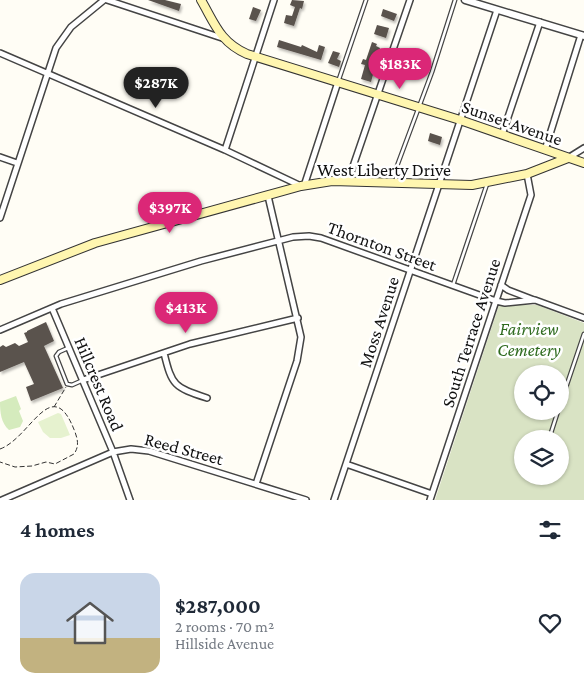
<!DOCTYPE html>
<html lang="en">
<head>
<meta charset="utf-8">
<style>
  body { margin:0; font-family:"Crimson Pro",serif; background:#f2f2f3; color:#1f2937; height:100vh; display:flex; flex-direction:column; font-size:19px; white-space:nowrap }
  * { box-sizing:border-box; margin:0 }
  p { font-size:16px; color:#747a83 }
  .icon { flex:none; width:28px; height:28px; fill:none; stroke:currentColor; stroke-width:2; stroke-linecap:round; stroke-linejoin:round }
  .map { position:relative; height:500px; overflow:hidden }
  .details { display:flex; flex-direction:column; background:#fff; flex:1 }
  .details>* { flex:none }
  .controls { position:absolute; left:514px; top:365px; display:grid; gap:10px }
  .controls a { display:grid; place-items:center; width:55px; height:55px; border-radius:50%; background:#fff; box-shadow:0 1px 4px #0004; font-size:25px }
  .price { position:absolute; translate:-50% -42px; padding:0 11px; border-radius:18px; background:#db2777; color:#fff; font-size:16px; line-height:32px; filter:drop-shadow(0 1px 2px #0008) }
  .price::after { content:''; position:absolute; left:50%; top:30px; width:15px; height:11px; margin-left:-8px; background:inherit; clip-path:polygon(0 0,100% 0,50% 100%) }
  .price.active { background:#222; color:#fff }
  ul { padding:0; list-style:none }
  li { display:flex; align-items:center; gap:15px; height:125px; padding:0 20px }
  li span { display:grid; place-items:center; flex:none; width:140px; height:100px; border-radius:15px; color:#555 }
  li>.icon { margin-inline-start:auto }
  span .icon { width:60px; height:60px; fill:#fffc; stroke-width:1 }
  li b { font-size:21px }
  h2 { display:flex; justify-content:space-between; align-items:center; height:60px; padding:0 20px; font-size:21px }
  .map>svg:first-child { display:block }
  .green { fill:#d5ebbd }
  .cemetery { fill:#d9e3c4; fill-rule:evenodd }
  .pitch { fill:#e6f2cf }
  .building { fill:#5a524d; filter:url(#shadow) }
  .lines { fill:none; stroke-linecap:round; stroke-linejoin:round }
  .service-casing { stroke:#444; stroke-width:5 }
  .minor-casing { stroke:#444; stroke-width:8 }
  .tertiary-casing { stroke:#444; stroke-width:9 }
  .secondary-casing { stroke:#333; stroke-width:10 }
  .path { stroke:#333; stroke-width:1; stroke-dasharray:5 2.5; stroke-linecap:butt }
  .service { stroke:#fff; stroke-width:2.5 }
  .minor { stroke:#fff; stroke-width:5 }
  .tertiary { stroke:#fff; stroke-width:6 }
  .secondary { stroke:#fff6b0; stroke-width:8 }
  .labels { text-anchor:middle; stroke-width:5; stroke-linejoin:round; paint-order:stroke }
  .street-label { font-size:18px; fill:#111; stroke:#fff }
  .park-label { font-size:18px; font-style:italic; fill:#2f6b1f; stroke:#fff }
</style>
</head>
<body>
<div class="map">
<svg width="584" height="500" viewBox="0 0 584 500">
  <defs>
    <filter id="shadow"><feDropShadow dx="1.5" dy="2.5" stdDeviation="1" flood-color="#0004"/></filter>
  </defs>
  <rect width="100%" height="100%" fill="#fffdf5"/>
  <path class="green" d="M16 396 21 409 19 411 23 421 20 427 9 430C1 423 0 412 0 402Z"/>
  <path class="cemetery" d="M499 305H537L584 323V500H435ZM522 374H560V411H522ZM522 439H560V476H522Z"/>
  <path class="pitch" d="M58 413 61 414 70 435 61 438H50L43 432 38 422Z"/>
  <path class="building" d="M148 0H165L181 4 179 11Z
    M292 0 304 1 302 9 300 8 294 26 284 23 286 15 292 16 295 7 290 5Z
    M253 7 261 10 256 21 249 19Z
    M383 9 397 14 394 21 381 16Z
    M377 25 389 28 386 38 374 34Z
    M279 40 301 47 302 45 317 52 319 45 325 47 321 60 277 47Z
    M372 42 377 44 376 46 380 48 371 82 361 79 365 65 361 64 363 59 366 60Z
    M333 51 340 53 337 59 341 61 339 67 328 63Z
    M430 133 442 137 440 145 428 141Z
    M46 322 54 341 44 346 63 388 31 401 26 387 34 384 24 362 0 372V347L3 345 6 347 15 343 19 346 28 342 24 333 27 332V331Z"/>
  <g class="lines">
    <defs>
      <path id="service" d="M338 82 366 0
        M396 181 397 166 432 72 455 0
        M453 285 487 184
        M68 348 59 352 56 356 67 384 72 385 81 381
        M560 405 584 334
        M550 436 558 411"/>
      <path id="minor" d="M107 0 222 38
        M0 53 225 150 301 186
        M502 135 540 22
        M225 150 274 0
        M545 150 581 35
        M0 157 17 163
        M568 158 584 148
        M348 181 410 0
        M304 186 338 82
        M0 218 56 48 71 27 104 0
        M501 285 508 290 534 300
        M52 308 113 452 130 500
        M0 330 61 304 201 261 293 237 309 236 321 238 496 301 505 303 535 300 584 318
        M164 353C172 386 174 387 207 398
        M83 380 190 344 298 318
        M346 464 432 494
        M256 484 297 361 301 337 268 196
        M2 500 113 452 131 449 149 451 306 500
        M334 500 497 10
        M430 500 531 195 527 174"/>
      <path id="tertiary" d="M465 0 584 36"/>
      <path id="secondary" d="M201 0C215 24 220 42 247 54L460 120 584 163
        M0 280 95 243 301 186 332 181 472 185 527 174 568 158"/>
    </defs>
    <use href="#service" class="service-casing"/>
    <use href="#minor" class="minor-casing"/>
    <use href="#tertiary" class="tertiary-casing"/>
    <use href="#secondary" class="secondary-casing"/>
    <path class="path" d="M54 407 66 387
      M0 449C31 438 52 371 75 432 78 440 79 447 74 454L55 464 46 462 32 466 15 467 0 462"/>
    <use href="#service" class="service"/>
    <use href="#minor" class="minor"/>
    <use href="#tertiary" class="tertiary"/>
    <use href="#secondary" class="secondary"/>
  </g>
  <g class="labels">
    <g class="street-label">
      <text transform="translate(512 123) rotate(19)" y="6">Sunset Avenue</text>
      <text x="384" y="176">West Liberty Drive</text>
      <text transform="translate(382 246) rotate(20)" y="6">Thornton Street</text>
      <text transform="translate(379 322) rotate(-72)" y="6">Moss Avenue</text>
      <text transform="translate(471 333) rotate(-72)" y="6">South Terrace Avenue</text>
      <text transform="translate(99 384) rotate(67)" y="6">Hillcrest Road</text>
      <text transform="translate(184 449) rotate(15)" y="6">Reed Street</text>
    </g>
    <g class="park-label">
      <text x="529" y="335">Fairview<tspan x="529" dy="21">Cemetery</tspan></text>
    </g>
  </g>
</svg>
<div class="controls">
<a><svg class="icon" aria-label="locate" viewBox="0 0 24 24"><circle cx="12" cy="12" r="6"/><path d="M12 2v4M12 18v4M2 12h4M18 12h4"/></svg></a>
<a><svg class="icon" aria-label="layers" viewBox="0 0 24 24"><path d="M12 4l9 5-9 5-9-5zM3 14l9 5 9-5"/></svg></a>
</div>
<b class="price" style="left:400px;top:90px">$183K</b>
<b class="price active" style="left:156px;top:109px">$287K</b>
<b class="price" style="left:170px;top:234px">$397K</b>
<b class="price" style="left:186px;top:334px">$413K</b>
</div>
<section class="details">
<h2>4 homes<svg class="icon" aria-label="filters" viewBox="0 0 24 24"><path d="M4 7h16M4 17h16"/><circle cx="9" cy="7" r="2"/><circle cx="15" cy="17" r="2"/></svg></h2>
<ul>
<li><span style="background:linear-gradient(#c9d6e8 65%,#c2b280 0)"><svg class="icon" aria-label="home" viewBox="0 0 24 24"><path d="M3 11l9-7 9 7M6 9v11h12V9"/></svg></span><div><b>$287,000</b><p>2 rooms · 70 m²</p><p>Hillside Avenue</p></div><svg class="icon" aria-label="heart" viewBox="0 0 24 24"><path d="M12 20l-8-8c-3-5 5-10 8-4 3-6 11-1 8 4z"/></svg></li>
</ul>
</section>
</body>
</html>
